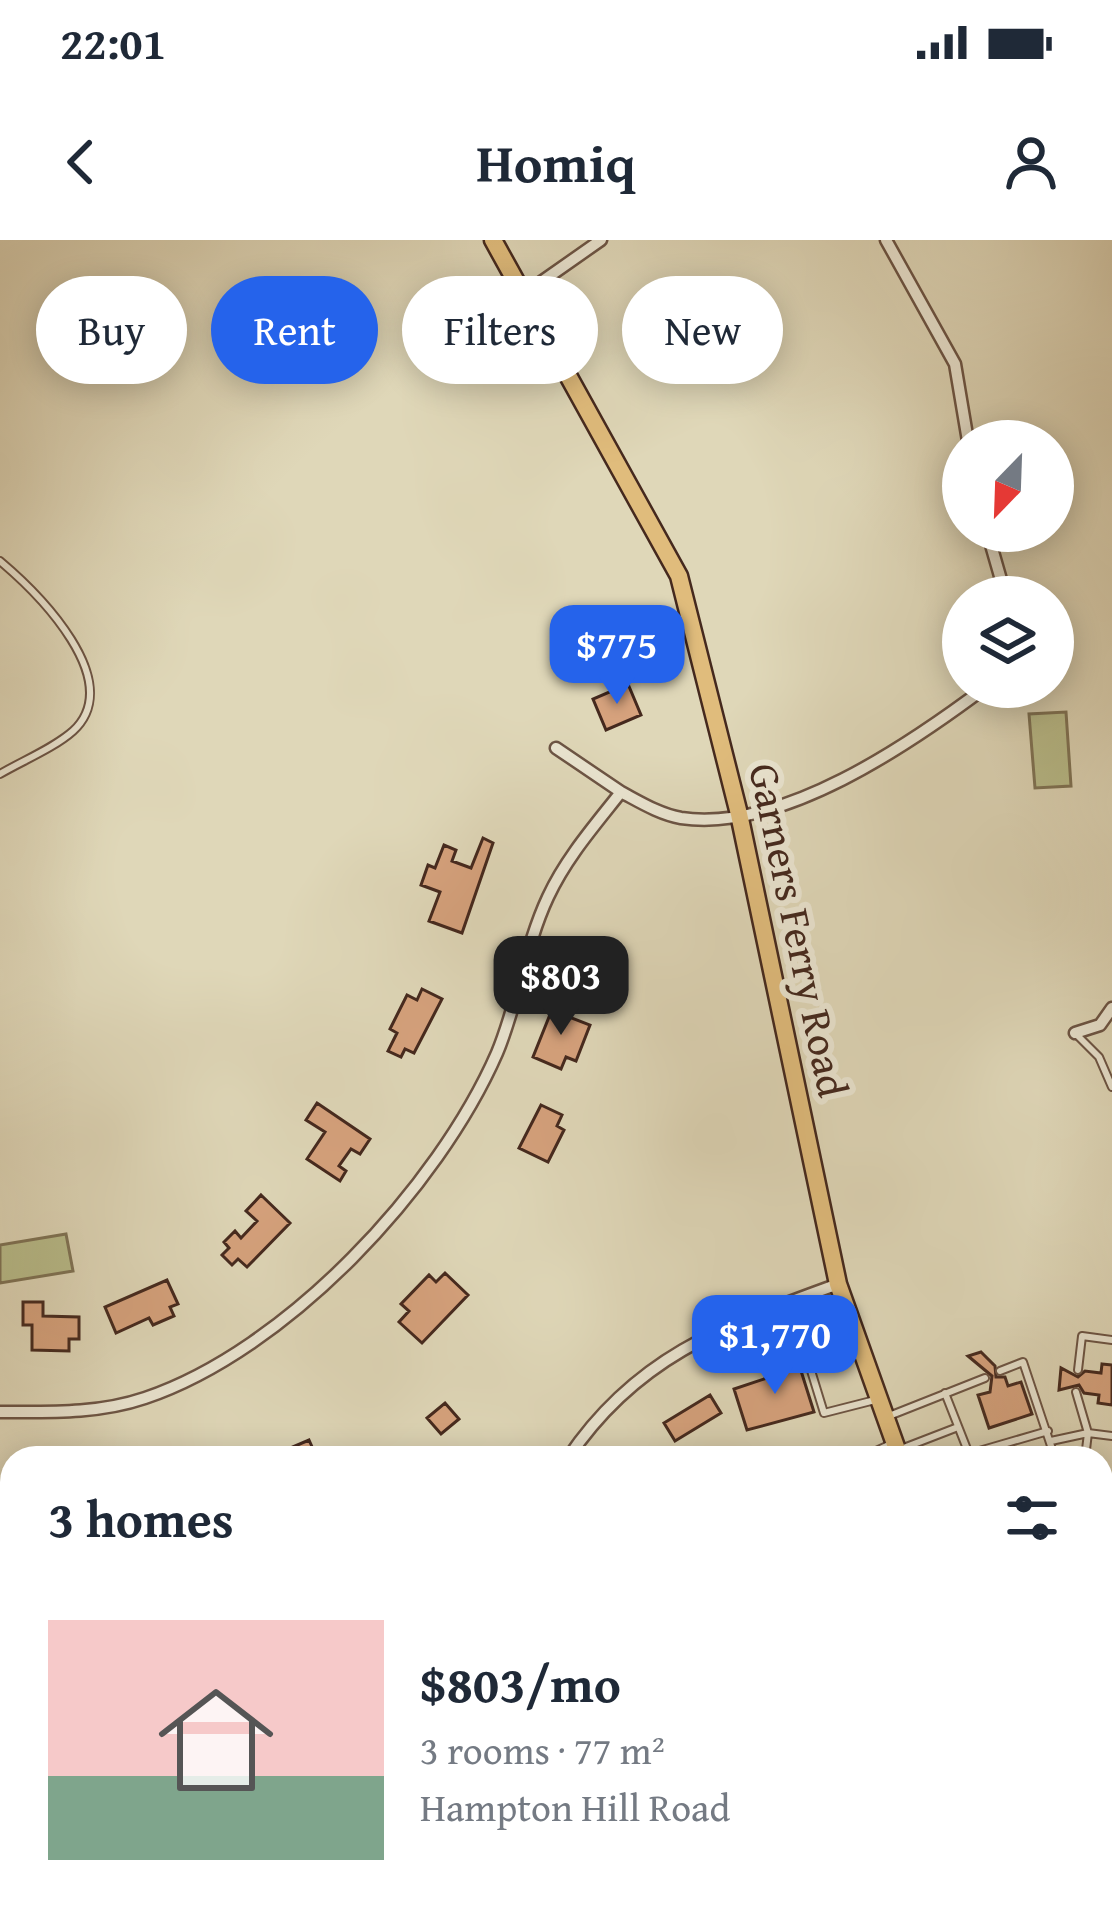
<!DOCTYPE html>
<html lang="en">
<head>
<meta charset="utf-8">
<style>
  body { margin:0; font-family:"Gentium Book Plus",serif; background:#f2f2f3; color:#1f2937; height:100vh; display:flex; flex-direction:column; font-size:45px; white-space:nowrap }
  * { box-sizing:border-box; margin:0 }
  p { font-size:39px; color:#747a83 }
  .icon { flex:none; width:66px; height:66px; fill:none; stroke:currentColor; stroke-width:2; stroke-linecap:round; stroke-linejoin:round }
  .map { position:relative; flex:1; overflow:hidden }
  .sheet { position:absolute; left:0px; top:1206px; width:1113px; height:471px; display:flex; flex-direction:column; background:#fff; border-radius:36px 36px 0 0; box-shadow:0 6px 30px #0003 }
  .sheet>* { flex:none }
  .guide { position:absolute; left:36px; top:36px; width:1041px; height:108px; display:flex; gap:24px }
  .needle { width:78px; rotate:203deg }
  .buttons { position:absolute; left:942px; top:180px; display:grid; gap:24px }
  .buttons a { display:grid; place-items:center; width:132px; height:132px; border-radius:50%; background:#fff; box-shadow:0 6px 30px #0003; font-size:60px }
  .price { position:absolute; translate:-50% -102px; padding:0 27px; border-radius:24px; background:#2563eb; color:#fff; font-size:39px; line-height:78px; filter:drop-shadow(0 3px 6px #0008) }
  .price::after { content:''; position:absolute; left:50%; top:72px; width:36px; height:27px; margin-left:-18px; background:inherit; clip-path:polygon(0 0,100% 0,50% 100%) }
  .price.on { background:#222; color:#fff }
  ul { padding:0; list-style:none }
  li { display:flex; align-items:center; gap:36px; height:300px; padding:0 48px }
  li+li { border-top:3px solid #e0e1e3 }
  li span { display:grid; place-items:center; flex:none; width:336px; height:240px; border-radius:0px; color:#555 }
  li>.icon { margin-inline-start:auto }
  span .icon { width:144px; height:144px; fill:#fffc; stroke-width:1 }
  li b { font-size:51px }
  h2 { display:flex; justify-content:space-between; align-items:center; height:144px; padding:0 48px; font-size:51px }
  .pill { padding:0 42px; border-radius:54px; background:#fff; box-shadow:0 6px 30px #0003; font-size:42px; line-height:108px }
  .pill.on { background:#2563eb; color:#fff }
  .status { display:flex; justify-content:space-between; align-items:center; height:84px; padding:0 60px; background:#fff; direction:ltr }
  .status svg { height:33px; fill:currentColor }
  header { display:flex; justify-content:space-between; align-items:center; height:156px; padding:0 48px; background:#fff; font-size:54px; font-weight:800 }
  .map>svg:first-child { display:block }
  .green { fill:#b8bc8a; stroke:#7e7254; stroke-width:3 }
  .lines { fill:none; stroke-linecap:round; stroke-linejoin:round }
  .stream { stroke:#758072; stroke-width:4.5 }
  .building { fill:#d6a27d; stroke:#45291e; stroke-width:3 }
  .lane-casing { stroke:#6c5444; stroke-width:10 }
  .street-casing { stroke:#6c5444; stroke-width:15 }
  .secondary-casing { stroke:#45291e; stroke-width:20 }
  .primary-casing { stroke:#45291e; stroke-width:21 }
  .lane { stroke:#eae5d1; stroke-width:6 }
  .street { stroke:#eae5d1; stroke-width:10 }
  .secondary { stroke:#eae5d1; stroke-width:15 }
  .primary { stroke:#e0bc7c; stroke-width:16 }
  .labels { text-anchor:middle; stroke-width:12; stroke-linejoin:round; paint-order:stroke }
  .street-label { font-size:42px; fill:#45291e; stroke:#eae5d1 }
</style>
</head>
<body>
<div class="status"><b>22:01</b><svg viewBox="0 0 49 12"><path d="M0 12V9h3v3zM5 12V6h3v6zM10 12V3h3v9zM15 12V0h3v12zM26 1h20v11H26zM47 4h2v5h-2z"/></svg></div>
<header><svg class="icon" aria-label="back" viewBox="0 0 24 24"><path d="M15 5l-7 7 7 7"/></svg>Homiq<svg class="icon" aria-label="person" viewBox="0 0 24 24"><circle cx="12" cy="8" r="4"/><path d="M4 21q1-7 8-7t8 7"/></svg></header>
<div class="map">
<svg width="1112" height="1675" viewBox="0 0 1112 1675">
  <rect width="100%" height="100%" fill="#dfd7b8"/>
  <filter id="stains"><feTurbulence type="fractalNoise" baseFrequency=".00167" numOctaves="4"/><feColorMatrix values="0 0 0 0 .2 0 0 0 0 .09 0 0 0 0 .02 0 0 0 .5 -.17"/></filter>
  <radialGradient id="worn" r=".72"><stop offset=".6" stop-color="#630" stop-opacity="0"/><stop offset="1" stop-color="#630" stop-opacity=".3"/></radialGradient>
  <path class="green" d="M1066 472 1071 546 1035 548 1029 474Z
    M66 994 73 1031 0 1043V1005Z
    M1112 1480V1542L1101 1544V1481Z"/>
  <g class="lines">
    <path class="stream" d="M1101 1505 1112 1504
      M911 1675 919 1665"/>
  </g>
  <path class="building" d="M604 370 615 384 599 395 589 381Z
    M628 444 641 475 606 490 593 459Z
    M483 598 493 603 462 693 429 681 440 652 421 645 428 625 435 628 444 605 456 610 452 621 471 628Z
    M422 749 442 759 414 813 405 809 401 817 388 811 397 793 390 789 407 755 417 760Z
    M555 762 567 767 564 775 590 785 576 821 566 817 561 829 533 817Z
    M317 863 370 899 360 914 351 909 339 926 346 931 340 941 307 919 325 892 306 880Z
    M541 865 562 875 557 886 564 890 548 922 519 908Z
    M261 955 290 983 247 1027 238 1019 232 1025 222 1015 229 1008 224 1002 235 991 241 998 257 981 246 971Z
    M445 1033 468 1055 422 1103 399 1082 409 1071 401 1064 429 1035 436 1042Z
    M167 1040 178 1064 170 1067 174 1076 153 1085 149 1078 116 1093 105 1067Z
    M23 1062H43V1076L79 1077V1099H69V1111L32 1110V1085H23Z
    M981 1112 995 1126 996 1137H1005L1008 1146 1021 1142 1032 1174 989 1188 978 1155 990 1152 992 1136 968 1116Z
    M796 1115 814 1172 747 1190 734 1149 779 1134 775 1122Z
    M1102 1124 1112 1125V1165L1098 1163 1099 1155 1084 1153 1079 1145 1059 1150 1061 1128 1078 1137 1085 1131 1101 1133Z
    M710 1155 721 1173 675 1201 664 1183Z
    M445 1163 459 1179 441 1194 427 1178Z
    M309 1200 317 1218H267Z"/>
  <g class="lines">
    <defs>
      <path id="lane" d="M0 321C38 353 127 441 73 491 54 508 22 521 0 534
        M1075 793 1099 817 1112 847
        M851 1095 805 1111 824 1173 875 1160
        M1078 1130 1082 1096 1112 1100
        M1000 1131 1023 1122 1055 1218
        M1076 1152 1088 1193 1085 1218
        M945 1153 969 1214 1048 1191
        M889 1176 985 1138
        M1051 1201 1088 1193 1112 1196
        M901 1209 958 1187
        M861 1218 891 1204
        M1101 1385 1112 1381
        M1101 1392 1106 1410 1101 1417
        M1101 1470 1112 1466
        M1101 1584 1112 1577
        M1101 1604 1103 1610 1112 1607
        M388 1665 392 1675
        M298 1675V1665
        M707 1675 727 1665"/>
      <path id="street" d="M886 0 955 124 968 201
        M524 54 601 0
        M987 291 1006 357
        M556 508 621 552
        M1075 793 1100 785 1112 768
        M0 1172C49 1172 98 1174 145 1158 287 1110 438 948 497 813 518 763 525 706 548 657 566 618 595 585 621 552 640 562 659 574 681 578 781 593 910 504 986 447
        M568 1218C637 1115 726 1085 838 1044
        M0 1413 12 1423
        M0 1496 12 1494
        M1070 1675 1101 1665"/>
      <path id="secondary" d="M1101 1250 1112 1251
        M154 1675 189 1665"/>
      <path id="primary" d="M493 0 679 336 739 574 838 1044 900 1218
        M1067 1665 1070 1675"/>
    </defs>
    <use href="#lane" class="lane-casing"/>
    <use href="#street" class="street-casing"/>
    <use href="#secondary" class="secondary-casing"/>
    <use href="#primary" class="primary-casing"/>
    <use href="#lane" class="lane"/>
    <use href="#street" class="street"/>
    <use href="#secondary" class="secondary"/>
    <use href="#primary" class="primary"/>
  </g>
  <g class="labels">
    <g class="street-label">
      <text transform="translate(799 690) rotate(78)" y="15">Garners Ferry Road</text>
    </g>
  </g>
  <rect width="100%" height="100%" filter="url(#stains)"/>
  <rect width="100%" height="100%" fill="url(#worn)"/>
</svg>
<div class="buttons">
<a><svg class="needle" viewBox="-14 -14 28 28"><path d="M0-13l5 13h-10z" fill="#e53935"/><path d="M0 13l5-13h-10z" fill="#747a83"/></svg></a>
<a><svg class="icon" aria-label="layers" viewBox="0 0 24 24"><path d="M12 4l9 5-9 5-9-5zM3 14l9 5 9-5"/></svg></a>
</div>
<b class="price" style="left:617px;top:467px">$775</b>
<b class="price on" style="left:561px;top:798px">$803</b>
<b class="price" style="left:775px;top:1157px">$1,770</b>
<div class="guide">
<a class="pill">Buy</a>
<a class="pill on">Rent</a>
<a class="pill">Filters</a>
<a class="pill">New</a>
</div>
<section class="sheet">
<h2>3 homes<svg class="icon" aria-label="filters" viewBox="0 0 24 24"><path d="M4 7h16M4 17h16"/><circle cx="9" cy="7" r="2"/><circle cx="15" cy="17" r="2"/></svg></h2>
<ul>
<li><span style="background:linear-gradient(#f6c9c9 65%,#7fa58c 0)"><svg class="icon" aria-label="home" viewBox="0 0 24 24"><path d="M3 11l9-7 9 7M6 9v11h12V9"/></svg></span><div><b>$803/mo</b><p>3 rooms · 77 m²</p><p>Hampton Hill Road</p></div></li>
</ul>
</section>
</div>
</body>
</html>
